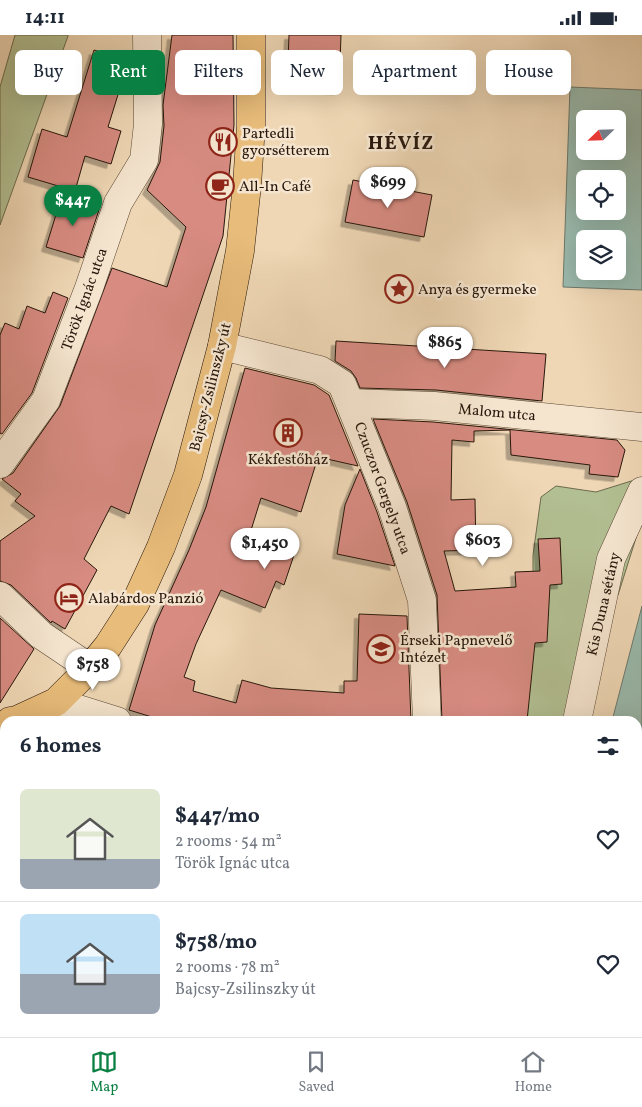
<!DOCTYPE html>
<html lang="en">
<head>
<meta charset="utf-8">
<style>
  body { margin:0; font-family:Vollkorn,serif; background:#f6f6f7; color:#1f2937; height:100vh; display:flex; flex-direction:column; font-size:19px; white-space:nowrap }
  * { box-sizing:border-box; margin:0 }
  p { font-size:16px; color:#747a83 }
  .icon { flex:none; width:28px; height:28px; fill:none; stroke:currentColor; stroke-width:2; stroke-linecap:round; stroke-linejoin:round }
  .map { position:relative; flex:1; overflow:hidden }
  .drawer { position:absolute; left:0px; top:681px; width:642px; height:321px; display:flex; flex-direction:column; background:#fff; border-radius:15px 15px 0 0; box-shadow:0 5px 20px #0002 }
  .drawer>* { flex:none }
  .banner { position:absolute; left:15px; top:15px; width:612px; height:45px; display:flex; gap:10px }
  .needle { width:32px; rotate:247deg }
  .tools { position:absolute; left:576px; top:75px; display:grid; gap:10px }
  .tools a { display:grid; place-items:center; width:50px; height:50px; border-radius:8px; background:#fff; box-shadow:0 5px 20px #0002; font-size:25px }
  .price { position:absolute; translate:-50% -42px; padding:0 11px; border-radius:18px; background:#fff; color:#222; font-size:16px; line-height:32px; filter:drop-shadow(0 1px 2px #0008) }
  .price::after { content:''; position:absolute; left:50%; top:30px; width:15px; height:11px; margin-left:-8px; background:inherit; clip-path:polygon(0 0,100% 0,50% 100%) }
  .price.active { background:#0b8043; color:#fff }
  ul { padding:0; list-style:none }
  li { display:flex; align-items:center; gap:15px; height:125px; padding:0 20px }
  li+li { border-top:1px solid #e0e1e3 }
  li span { display:grid; place-items:center; flex:none; width:140px; height:100px; border-radius:8px; color:#555 }
  li>.icon { margin-inline-start:auto }
  span .icon { width:60px; height:60px; fill:#fffc; stroke-width:1 }
  li b { font-size:21px }
  h2 { display:flex; justify-content:space-between; align-items:center; height:60px; padding:0 20px; font-size:21px }
  .pill { padding:0 18px; border-radius:8px; background:#fff; box-shadow:0 5px 20px #0002; font-size:18px; line-height:45px }
  .pill.active { background:#0b8043; color:#fff }
  .status { display:flex; justify-content:space-between; align-items:center; height:35px; padding:0 25px; background:#fff; direction:ltr }
  .status svg { height:14px; fill:currentColor }
  .dock { display:flex; justify-content:space-around; align-items:center; height:70px; border-top:1px solid #e0e1e3; background:#fff; font-size:14px; color:#747a83 }
  .dock a { display:grid; justify-items:center; gap:2px }
  .dock .active { color:#0b8043 }
  .map>svg:first-child { display:block }
  .green { fill:#b2bf92; stroke:#6d6b4f }
  .water { fill:#9abaad; stroke:#6c796d; fill-rule:evenodd }
  .building { fill:#d78b81; stroke:#28170c; filter:url(#shadow) }
  .lines { fill:none; stroke-linecap:round; stroke-linejoin:round }
  .street-casing { stroke:#5a4736; stroke-width:29 }
  .primary-casing { stroke:#28170c; stroke-width:29 }
  .street { stroke:#f5e5cf; stroke-width:28 }
  .primary { stroke:#e8bc7a; stroke-width:28 }
  .labels { text-anchor:middle; stroke-width:5; stroke-linejoin:round; paint-order:stroke }
  .poi-label { font-size:15px; fill:#28170c; stroke:#f5e5cf; text-anchor:start }
  .street-label { font-size:15px; fill:#28170c; stroke:#f5e5cf }
  .district-label { font-size:20px; font-weight:bold; letter-spacing:1px; fill:#28170c; stroke:#f5e5cf }
</style>
</head>
<body>
<div class="status"><b>14:11</b><svg viewBox="0 0 49 12"><path d="M0 12V9h3v3zM5 12V6h3v6zM10 12V3h3v9zM15 12V0h3v12zM26 1h20v11H26zM47 4h2v5h-2z"/></svg></div>
<div class="map">
<svg width="642" height="1002" viewBox="0 0 642 1002">
  <defs>
    <filter id="shadow"><feDropShadow dx="-4.5" dy="4.5" stdDeviation="0" flood-color="#0004"/></filter>
  </defs>
  <rect width="100%" height="100%" fill="#efd7b5"/>
  <filter id="stains"><feTurbulence type="fractalNoise" baseFrequency=".004" numOctaves="4"/><feColorMatrix values="0 0 0 0 .2 0 0 0 0 .09 0 0 0 0 .02 0 0 0 .5 -.17"/></filter>
  <radialGradient id="worn" r=".72"><stop offset=".6" stop-color="#630" stop-opacity="0"/><stop offset="1" stop-color="#630" stop-opacity=".3"/></radialGradient>
  <path class="green" d="M15 0H68V1L0 190V52Z
    M641 443 642 484 618 560 584 608 588 686H505L503 634 533 569V520L541 462 556 451 596 457Z
    M444 998H550L555 1002H446Z"/>
  <path class="water" d="M570 52 642 55V255L563 252ZM585 84H618V116H585ZM585 144H618V176H585ZM585 204H618V236H585Z
    M642 571V1002H588V998H638V686H612Z"/>
  <path class="building" d="M172 0H233L234 90 223 201 129 479 111 471 84 524 97 535 65 594 52 586 51 588 11 550 0 546V506L35 481 15 466 21 459 2 444 13 438 60 371 112 233 167 252 186 192 147 155 160 127 164 91 163 70Z
    M289 0H341L339 55 287 53Z
    M94 15 119 22 115 34 125 37 108 92 121 96 111 129 85 121 75 156 28 142 42 94 67 102Z
    M353 145 432 160 424 202 345 187Z
    M62 160 100 172 83 223 46 212Z
    M53 257 68 263 32 358 2 399 0 398V300L5 288 19 294 27 271 45 278Z
    M336 306 546 319 542 366 436 355 360 353 356 343 351 336 335 326Z
    M245 333 314 350 329 360 358 431 318 422 301 477 261 463 248 505 294 520 284 550 276 546 265 573 221 555 196 609 184 642 195 646 193 656 236 668 242 645 271 653 344 658V646H357L359 579 407 581 411 686H165L129 675 155 590 189 515 206 472Z
    M373 384 433 387 617 405 625 415 618 442 589 439 590 430 511 420 510 395 474 396V407L452 405 451 465 475 464 476 515 444 516 455 556 516 552 515 537 540 536 538 504 560 503 562 549 550 550 547 607 535 608 527 686H442L437 560 407 467Z
    M360 434 377 477 395 531 337 519 345 470Z
    M0 583 34 614 0 668Z"/>
  <g class="lines">
    <defs>
      <path id="street" d="M222 311 320 335 342 349 392 472 422 565 427 686
        M352 368 434 371 642 392
        M0 429 46 365 89 253 118 168 144 125 148 89 147 0
        M0 561 41 600 90 633
        M59 686 56 667 117 686
        M577 686 611 524 642 456
        M0 721H5
        M131 998 132 1002
        M545 998V1002"/>
      <path id="primary" d="M10 686 17 685 56 667 90 633 108 611 135 569 161 512 188 440 222 311 240 216 247 150 251 91V0"/>
    </defs>
    <use href="#street" class="street-casing"/>
    <use href="#primary" class="primary-casing"/>
    <use href="#street" class="street"/>
    <use href="#primary" class="primary"/>
  </g>
  <defs>
    <symbol id="restaurant-ring" viewBox="-11 -11 22 22"><circle r="9.5" fill="#f5e5cf" stroke="#8f2418" stroke-width="1.5"/><path d="M-5-6h1v4h1v-4h1v4h1v-4h1v5L-1.5 .5V6h-2V.5L-5-1ZM5-6V6H3V1.5H1.5Q1.5-4 5-6Z" fill="#8f2418"/></symbol>
    <symbol id="cafe-ring" viewBox="-11 -11 22 22"><circle r="9.5" fill="#f5e5cf" stroke="#8f2418" stroke-width="1.5"/><path d="M-5.5-4.5H6V0H3Q3 3.5 0 3.5H-2.5Q-5.5 3.5-5.5 0ZM3-3.2v2h1.7v-2ZM-6 4.5H4V6H-6Z" fill="#8f2418"/></symbol>
    <symbol id="sight-ring" viewBox="-11 -11 22 22"><circle r="9.5" fill="#f5e5cf" stroke="#8f2418" stroke-width="1.5"/><path d="M0-6L1.8-2.2L6-1.7L2.9 1.2L3.7 5.4L0 3.3L-3.7 5.4L-2.9 1.2L-6-1.7L-1.8-2.2Z" fill="#8f2418"/></symbol>
    <symbol id="building-ring" viewBox="-11 -11 22 22"><circle r="9.5" fill="#f5e5cf" stroke="#8f2418" stroke-width="1.5"/><path d="M-4-6H4V6H1V3H-1V6H-4ZM-2.5-4.3h1.7v1.8h-1.7ZM.8-4.3h1.7v1.8H.8ZM-2.5-1h1.7V.8h-1.7ZM.8-1h1.7V.8H.8Z" fill="#8f2418"/></symbol>
    <symbol id="hotel-ring" viewBox="-11 -11 22 22"><circle r="9.5" fill="#f5e5cf" stroke="#8f2418" stroke-width="1.5"/><path d="M-6-4.5h1.5V1H6V5H4.5V3h-9V5H-6ZM-4 0a1.8 1.8 0 1 1 3.6 0ZM.5 0V-2.5h3Q6-2.5 6 0Z" fill="#8f2418"/></symbol>
    <symbol id="university-ring" viewBox="-11 -11 22 22"><circle r="9.5" fill="#f5e5cf" stroke="#8f2418" stroke-width="1.5"/><path d="M0-5L7-2L0 1L-7-2ZM-4 1L0 2.5L4 1V4Q0 6-4 4Z" fill="#8f2418"/></symbol>
  </defs>
  <g fill-rule="evenodd">
    <use href="#restaurant-ring" x="207" y="91" width="32" height="32"/>
    <use href="#cafe-ring" x="204" y="135" width="32" height="32"/>
    <use href="#sight-ring" x="383" y="238" width="32" height="32"/>
    <use href="#building-ring" x="272" y="382" width="32" height="32"/>
    <use href="#hotel-ring" x="53" y="547" width="32" height="32"/>
    <use href="#university-ring" x="365" y="598" width="32" height="32"/>
  </g>
  <g class="labels">
    <g class="poi-label">
      <text x="242" y="103">Partedli<tspan x="242" dy="17">gyorsétterem</tspan></text>
      <text x="239" y="156">All-In Café</text>
      <text x="418" y="259">Anya és gyermeke</text>
      <text x="288" y="429" text-anchor="middle">Kékfestőház</text>
      <text x="88" y="568">Alabárdos Panzió</text>
      <text x="400" y="610">Érseki Papnevelő<tspan x="400" dy="17">Intézet</tspan></text>
    </g>
    <g class="street-label">
      <text transform="translate(84 264) rotate(-70)" y="5">Török Ignác utca</text>
      <text transform="translate(210 352) rotate(-76)" y="5">Bajcsy-Zsilinszky út</text>
      <text transform="translate(497 377) rotate(5)" y="5">Malom utca</text>
      <text transform="translate(383 453) rotate(70)" y="5">Czuczor Gergely utca</text>
      <text transform="translate(603 569) rotate(-77)" y="5">Kis Duna sétány</text>
    </g>
    <g class="district-label">
      <text x="401" y="114">HÉVÍZ</text>
    </g>
  </g>
  <rect width="100%" height="100%" filter="url(#stains)"/>
  <rect width="100%" height="100%" fill="url(#worn)"/>
</svg>
<div class="tools">
<a><svg class="needle" viewBox="-14 -14 28 28"><path d="M0-13l5 13h-10z" fill="#e53935"/><path d="M0 13l5-13h-10z" fill="#747a83"/></svg></a>
<a><svg class="icon" aria-label="locate" viewBox="0 0 24 24"><circle cx="12" cy="12" r="6"/><path d="M12 2v4M12 18v4M2 12h4M18 12h4"/></svg></a>
<a><svg class="icon" aria-label="layers" viewBox="0 0 24 24"><path d="M12 4l9 5-9 5-9-5zM3 14l9 5 9-5"/></svg></a>
</div>
<b class="price" style="left:388px;top:174px">$699</b>
<b class="price active" style="left:73px;top:192px">$447</b>
<b class="price" style="left:445px;top:334px">$865</b>
<b class="price" style="left:483px;top:532px">$603</b>
<b class="price" style="left:265px;top:535px">$1,450</b>
<b class="price" style="left:93px;top:656px">$758</b>
<div class="banner">
<a class="pill">Buy</a>
<a class="pill active">Rent</a>
<a class="pill">Filters</a>
<a class="pill">New</a>
<a class="pill">Apartment</a>
<a class="pill">House</a>
</div>
<section class="drawer">
<h2>6 homes<svg class="icon" aria-label="filters" viewBox="0 0 24 24"><path d="M4 7h16M4 17h16"/><circle cx="9" cy="7" r="2"/><circle cx="15" cy="17" r="2"/></svg></h2>
<ul>
<li><span style="background:linear-gradient(#dfe7d0 70%,#9aa5b1 0)"><svg class="icon" aria-label="home" viewBox="0 0 24 24"><path d="M3 11l9-7 9 7M6 9v11h12V9"/></svg></span><div><b>$447/mo</b><p>2 rooms · 54 m²</p><p>Török Ignác utca</p></div><svg class="icon" aria-label="heart" viewBox="0 0 24 24"><path d="M12 20l-8-8c-3-5 5-10 8-4 3-6 11-1 8 4z"/></svg></li>
<li><span style="background:linear-gradient(#bfe0f5 60%,#9aa5b1 0)"><svg class="icon" aria-label="home" viewBox="0 0 24 24"><path d="M3 11l9-7 9 7M6 9v11h12V9"/></svg></span><div><b>$758/mo</b><p>2 rooms · 78 m²</p><p>Bajcsy-Zsilinszky út</p></div><svg class="icon" aria-label="heart" viewBox="0 0 24 24"><path d="M12 20l-8-8c-3-5 5-10 8-4 3-6 11-1 8 4z"/></svg></li>
</ul>
</section>
</div>
<nav class="dock">
<a class="active"><svg class="icon" aria-label="map" viewBox="0 0 24 24"><path d="M3 6l6-2 6 2 6-2v14l-6 2-6-2-6 2zM9 4v14M15 6v14"/></svg>Map</a>
<a><svg class="icon" aria-label="saved" viewBox="0 0 24 24"><path d="M7 4h10v16l-5-4-5 4z"/></svg>Saved</a>
<a><svg class="icon" aria-label="home" viewBox="0 0 24 24"><path d="M3 11l9-7 9 7M6 9v11h12V9"/></svg>Home</a>
</nav>
</body>
</html>
